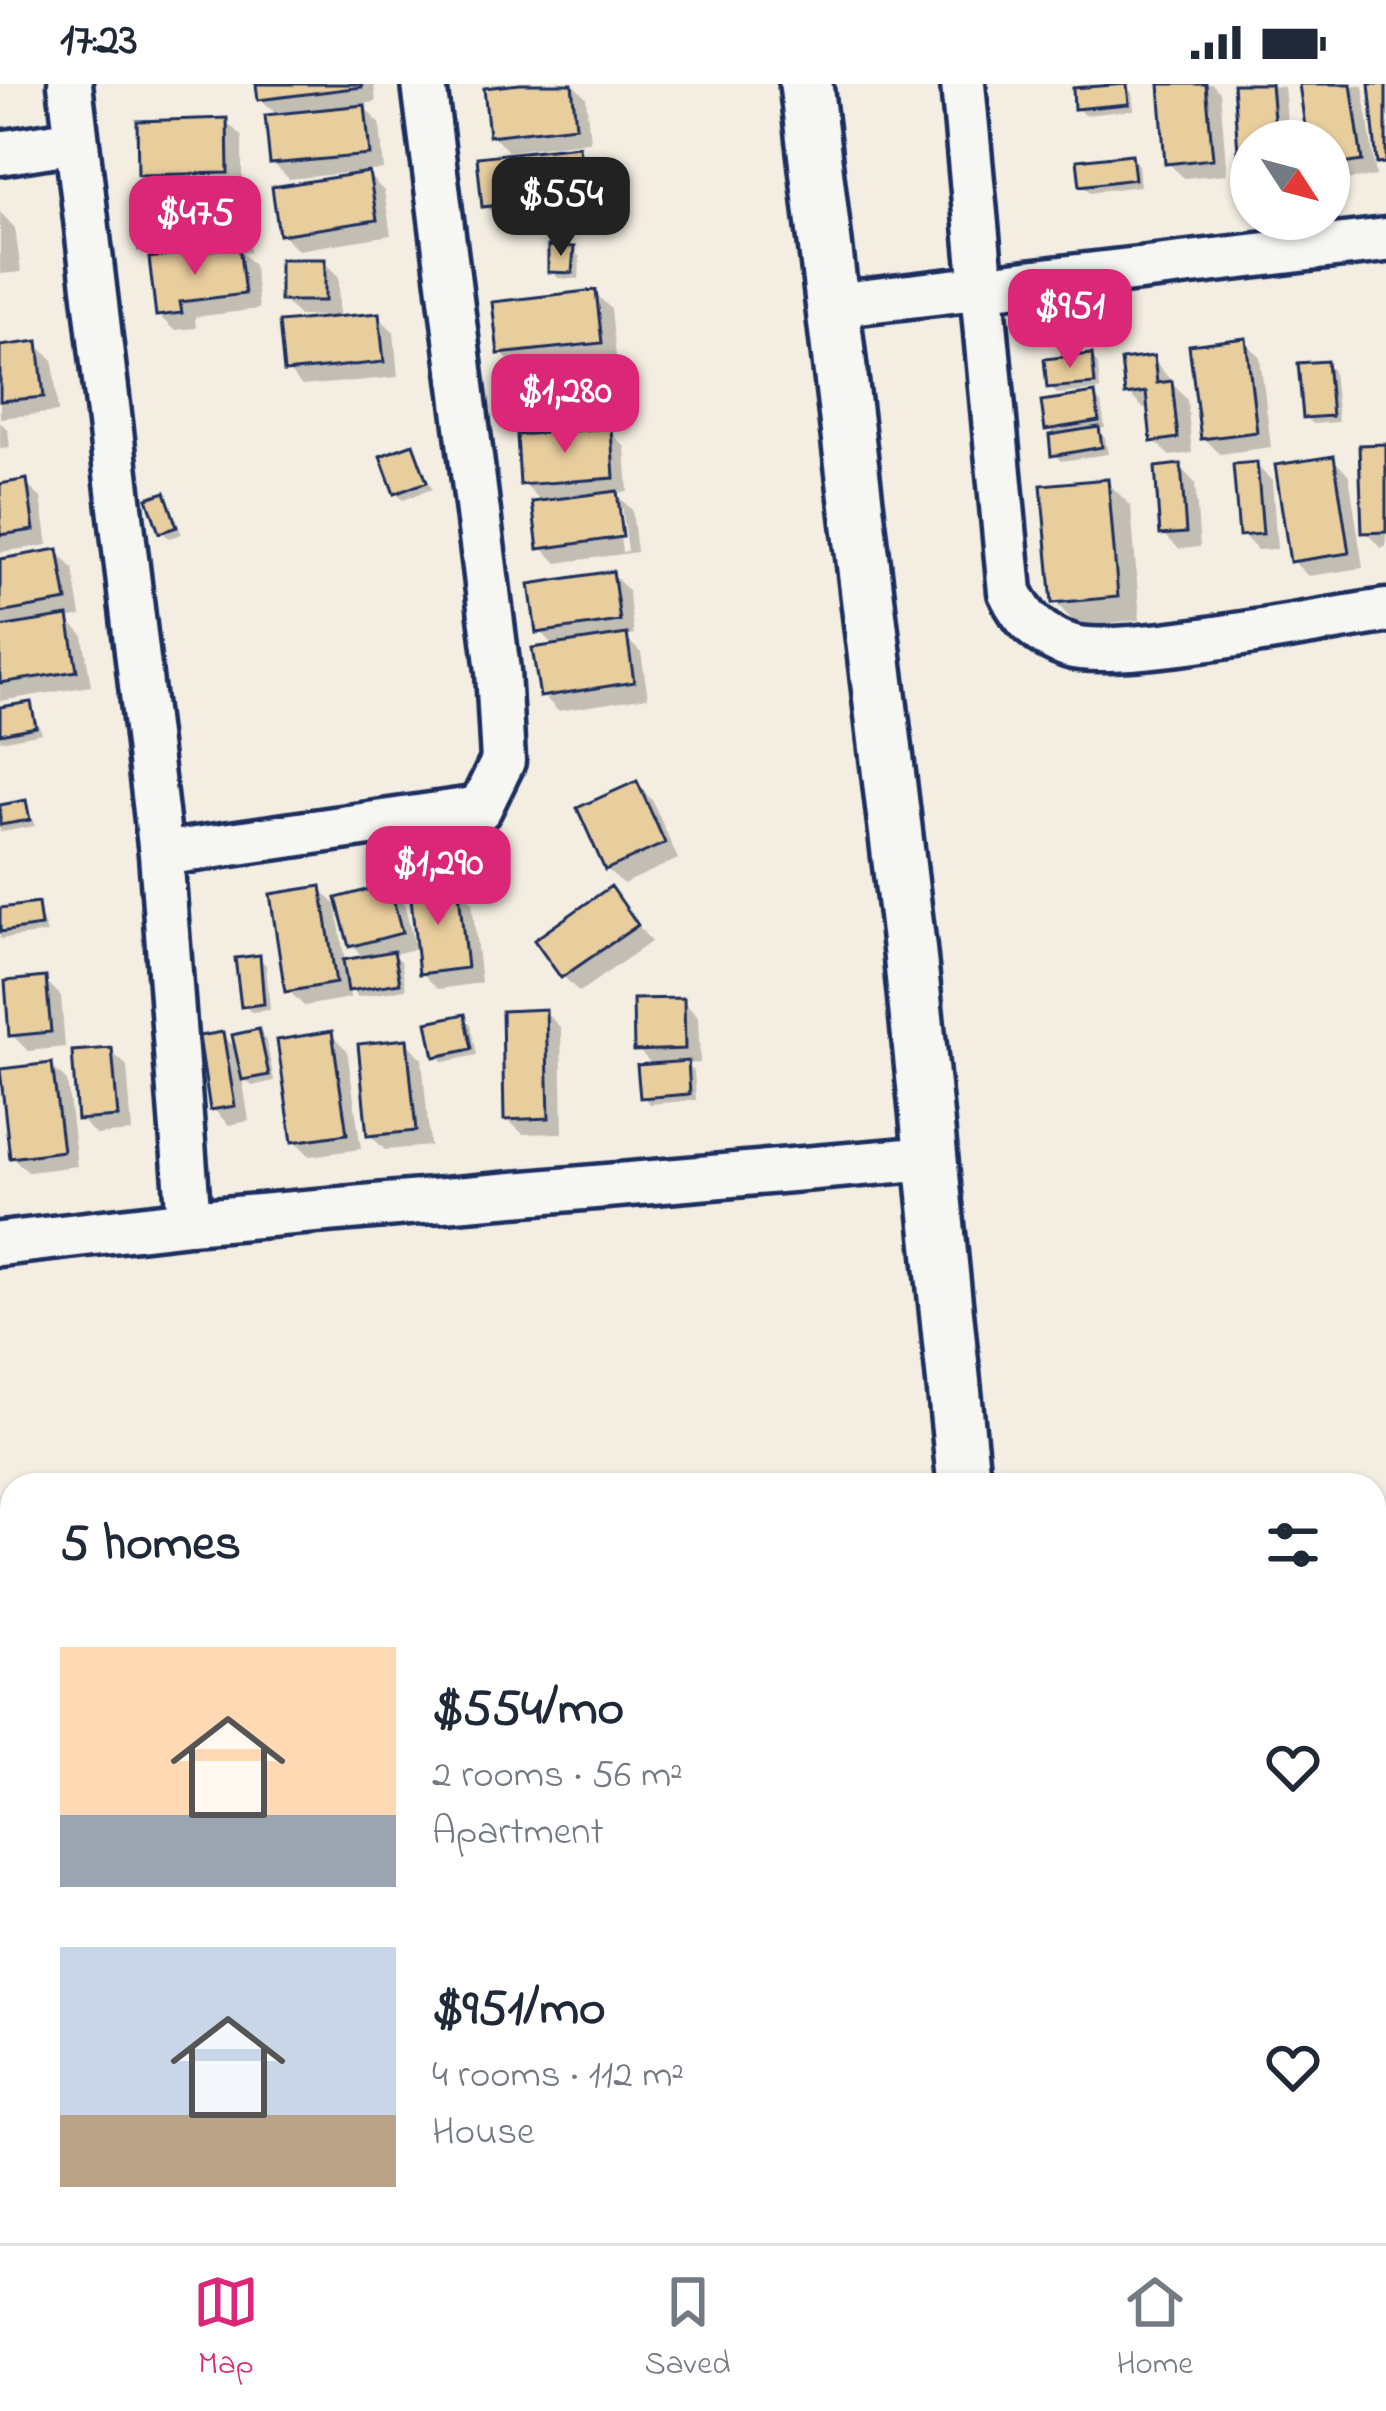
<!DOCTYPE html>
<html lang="en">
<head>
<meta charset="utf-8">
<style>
  body { margin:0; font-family:"Indie Flower",sans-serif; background:#f2f2f3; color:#1f2937; height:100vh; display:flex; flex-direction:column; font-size:45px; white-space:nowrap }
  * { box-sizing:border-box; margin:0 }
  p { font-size:39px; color:#747a83 }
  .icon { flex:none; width:66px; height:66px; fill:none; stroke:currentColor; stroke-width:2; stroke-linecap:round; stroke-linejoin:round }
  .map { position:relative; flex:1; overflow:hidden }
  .sheet { position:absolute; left:0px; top:1389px; width:1386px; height:771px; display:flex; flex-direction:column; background:#fff; border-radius:36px 36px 0 0; box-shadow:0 3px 9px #0004 }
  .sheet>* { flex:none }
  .needle { width:78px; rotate:126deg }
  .fabs { position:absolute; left:1230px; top:36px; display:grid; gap:24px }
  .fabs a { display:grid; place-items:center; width:120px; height:120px; border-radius:50%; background:#fff; box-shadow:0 3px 9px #0004; font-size:60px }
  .price { position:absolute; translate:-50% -102px; padding:0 27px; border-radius:24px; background:#db2777; color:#fff; font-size:39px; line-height:78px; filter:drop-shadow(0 3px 6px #0008) }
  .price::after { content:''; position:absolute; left:50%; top:72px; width:36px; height:27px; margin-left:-18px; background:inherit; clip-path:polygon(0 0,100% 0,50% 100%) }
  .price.on { background:#222; color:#fff }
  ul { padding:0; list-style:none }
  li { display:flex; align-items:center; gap:36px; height:300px; padding:0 60px }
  li span { display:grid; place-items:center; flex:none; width:336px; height:240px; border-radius:0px; color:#555 }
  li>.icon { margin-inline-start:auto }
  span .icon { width:144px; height:144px; fill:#fffc; stroke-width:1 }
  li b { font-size:51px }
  h2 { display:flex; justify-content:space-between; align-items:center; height:144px; padding:0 60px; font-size:51px }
  .status { display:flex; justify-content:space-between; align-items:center; height:84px; padding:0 60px; background:#fff; direction:ltr }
  .status svg { height:33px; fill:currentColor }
  .dock { display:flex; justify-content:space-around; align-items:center; height:168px; border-top:3px solid #e0e1e3; background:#fff; font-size:33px; color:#747a83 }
  .dock a { display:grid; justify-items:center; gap:6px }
  .dock .on { color:#db2777 }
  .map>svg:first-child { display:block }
  .shadow { fill:#0003; fill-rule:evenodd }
  .building { fill:#e8cd9d; stroke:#1b2f5e; stroke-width:3 }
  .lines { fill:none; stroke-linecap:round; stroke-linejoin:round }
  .minor-casing { stroke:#1b2f5e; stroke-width:51 }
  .tertiary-casing { stroke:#1b2f5e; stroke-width:60 }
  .minor { stroke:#f6f6f2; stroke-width:42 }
  .tertiary { stroke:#f6f6f2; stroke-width:51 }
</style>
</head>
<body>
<div class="status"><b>17:23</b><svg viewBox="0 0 49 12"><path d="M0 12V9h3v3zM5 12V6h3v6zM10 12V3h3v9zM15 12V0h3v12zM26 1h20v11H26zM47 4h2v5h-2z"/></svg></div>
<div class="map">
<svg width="1386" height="2159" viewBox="0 0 1386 2159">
  <rect width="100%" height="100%" fill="#f3eee1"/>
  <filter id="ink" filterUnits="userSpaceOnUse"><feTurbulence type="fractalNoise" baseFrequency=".00833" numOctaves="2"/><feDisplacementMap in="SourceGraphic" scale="24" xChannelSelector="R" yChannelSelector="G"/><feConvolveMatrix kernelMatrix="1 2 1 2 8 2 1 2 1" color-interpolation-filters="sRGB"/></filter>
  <g filter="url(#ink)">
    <path class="shadow" d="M259 0H374L376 18 361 20 380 40 384 86 364 87 384 107 391 151 298 166 282 150 347 89 289 95 273 79 278 32 261 15Z
      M490 0H572L586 13 590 57 508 67 492 51 496 6Z
      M1162 0H1212L1220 8 1227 90 1184 94 1168 79Z
      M1236 0 1284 3 1289 57H1251V88L1242 79Z
      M1302 0 1363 2 1376 92 1329 98V57H1310Z
      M1125 2 1132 9 1134 26 1084 31 1077 24Z
      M226 37 242 53V103L233 104 244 115 250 168 242 169 254 181 259 225 195 233 196 244 174 246 158 231 152 175 142 164 159 108 141 90Z
      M578 65 594 81 598 127 501 137 485 122Z
      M1131 73 1138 81 1140 102 1090 108 1083 100Z
      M0 128 15 144 21 188 0 190Z
      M572 166 580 173 579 195 558 194 551 186Z
      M324 178 339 193V236L378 232 394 248 398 293 302 302 287 286 334 236V232H299L283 216Z
      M595 209 611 225 616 273 597 276 617 296 622 341 605 343 625 363 628 408 615 409 632 426 637 468 557 479 541 463 543 420 523 399 534 353 516 335 521 289 501 269ZM616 423H622L628 467 622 468Z
      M1245 257 1260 273 1271 363 1220 370 1204 354Z
      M37 261 53 276 58 328 0 334V265Z
      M1091 273 1098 280 1100 306 1057 310 1050 302Z
      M1153 275 1187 316 1192 369 1170 372 1154 356 1151 324 1144 325 1128 309Z
      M1326 280 1333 287 1338 338 1313 340 1306 333Z
      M1094 312 1101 319 1105 344 1097 345 1105 354 1108 370 1061 377 1054 370 1057 353 1048 344Z
      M0 338 8 346 10 364 0 365Z
      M412 363 432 405 403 416 396 409Z
      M1386 363V463L1381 464 1365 448Z
      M1333 375 1349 391 1363 484 1308 492 1292 476Z
      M1256 381 1272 397 1277 465 1257 466 1242 450Z
      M1180 383 1195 399 1200 463 1179 465 1163 449Z
      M1107 398 1131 422 1140 536 1078 542 1055 518Z
      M25 399 41 414 48 461 0 468V403Z
      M164 411 182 450 169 454 161 447Z
      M57 468 73 484 81 532 66 535 83 551 91 602 0 617V478Z
      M612 490 628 506 634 551 625 553 641 569 648 613 558 627 543 611 556 564 539 547Z
      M30 621 42 649 0 657V626Z
      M636 700 652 716 678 775 623 800 607 785Z
      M25 719 35 742 0 748V724Z
      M457 803 472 818 481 899 438 905 422 889 419 864 394 870 401 877 406 905 358 913 349 903 350 914 304 922 288 906 320 805 336 821 345 878 365 875 352 862 388 804 404 819 415 864Z
      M611 806 651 858 579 908 563 892Z
      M37 822 47 849 0 855V827Z
      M259 874 266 881 270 926 251 928 244 921Z
      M45 896 61 912 65 963 28 967 12 951Z
      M683 917 698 933 700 979 686 980 694 987 696 1016 650 1020 643 1013 655 983 637 965Z
      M545 928 561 944 563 1049 523 1050 507 1035Z
      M464 933 471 940 477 971 444 978 437 971Z
      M259 949 266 956 274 997 252 1002 242 992 249 1037 229 1041 213 1025 222 951 239 967Z
      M331 951 347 966 361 1065 310 1072 295 1057Z
      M406 958 422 974 430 1062 385 1066 370 1051Z
      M111 967 127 982 132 1048 96 1051 80 1035Z
      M51 982 67 997 77 1082 28 1088 12 1073Z"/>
    <path class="building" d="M256 0H361L362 3 258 16Z
      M520 0H572L576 42 489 52 484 4Z
      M1127 0 1129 20 1074 25 1073 4Z
      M1159 0H1206L1213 75 1165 80Z
      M1233 0H1271L1276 57H1251V80L1239 81Z
      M1299 0H1351L1362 77 1329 82V57H1307Z
      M1369 0H1386V79L1377 80Z
      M365 21 370 71 270 80 265 31Z
      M227 34 228 89 138 91 137 37Z
      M579 62 584 112 482 123 477 73Z
      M1132 70 1135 95 1080 102 1077 76Z
      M369 88 377 136 279 151 272 103Z
      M229 96 236 153 139 166 133 108Z
      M239 162 245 210 180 218 182 229 156 232 149 174Z
      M548 162 574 163 572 189 548 188Z
      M280 175H325V217H280Z
      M596 206 602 259 498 270 492 218Z
      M379 229 384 278 284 288 279 238Z
      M1246 254 1257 348 1201 355 1189 261Z
      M38 257 44 313 0 317V262Z
      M1092 270 1095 300 1047 304 1044 275Z
      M1154 272 1157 299 1172 297 1178 354 1151 358 1146 308 1125 311 1121 276Z
      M1327 277 1332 332 1303 334 1298 279Z
      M603 278 607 326 513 336 509 288Z
      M1095 309 1099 337 1045 346 1041 317Z
      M1099 343 1102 363 1051 372 1049 351Z
      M611 344 614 394 520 401 517 351Z
      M413 360 427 398 394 410 380 372Z
      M1386 360V448L1362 449 1359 361Z
      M1334 372 1349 469 1290 478 1275 381Z
      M1257 378 1263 450 1239 452 1233 380Z
      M1181 380 1186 449 1160 451 1155 383Z
      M27 395 34 446 0 451V400Z
      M1108 395 1118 513 1052 519 1041 401Z
      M617 407 623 453 538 465 532 418Z
      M165 408 177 443 159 449 147 414Z
      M58 465 67 517 0 529V475Z
      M613 487 620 537 536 549 529 500Z
      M68 532 77 587 0 599V543Z
      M627 550 634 598 540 613 532 564Z
      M31 618 36 643 0 650V623Z
      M637 697 665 759 605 786 577 724Z
      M26 716 30 736 0 741V721Z
      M458 799 467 884 419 890 410 805Z
      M389 800 402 849 349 863 336 814Z
      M321 802 336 899 285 908 270 810Z
      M611 802 638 841 561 894 534 856Z
      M38 819 41 842 0 848V824Z
      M394 867 400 899 348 907 343 876Z
      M260 871 264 920 241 923 235 874Z
      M46 893 51 948 9 952 5 897Z
      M684 914 685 965 634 967 633 915Z
      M546 925 549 1034 504 1036 502 927Z
      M465 930 472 965 434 973 427 938Z
      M259 945 269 991 242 996 232 951Z
      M332 947 347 1050 292 1058 277 956Z
      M223 948 235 1022 210 1026 199 952Z
      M407 955 416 1047 367 1052 358 960Z
      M112 964 118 1033 77 1036 72 967Z
      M688 977 690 1010 640 1014 637 981Z
      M52 979 63 1067 10 1074 0 985Z"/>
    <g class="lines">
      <defs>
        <path id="minor" d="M70 0 161 770 189 1138
          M963 0 1010 508C1023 536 1040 552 1070 562 1116 577 1325 535 1386 527
          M0 69 76 57
          M833 221 1386 156
          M161 770 480 724 503 677 498 587 424 0
          M0 1160 189 1138 931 1074"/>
        <path id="tertiary" d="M806 0 910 869 964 1401
          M1038 2148 1039 2159"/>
      </defs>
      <use href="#minor" class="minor-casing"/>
      <use href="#tertiary" class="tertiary-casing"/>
      <use href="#minor" class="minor"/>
      <use href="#tertiary" class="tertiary"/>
    </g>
  </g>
</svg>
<div class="fabs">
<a><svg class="needle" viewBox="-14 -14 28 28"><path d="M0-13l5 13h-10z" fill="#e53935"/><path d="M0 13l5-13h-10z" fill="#747a83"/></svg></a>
</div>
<b class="price on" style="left:561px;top:175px">$554</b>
<b class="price" style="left:195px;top:194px">$475</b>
<b class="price" style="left:1070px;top:287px">$951</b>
<b class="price" style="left:565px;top:372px">$1,280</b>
<b class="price" style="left:438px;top:844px">$1,290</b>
<section class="sheet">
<h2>5 homes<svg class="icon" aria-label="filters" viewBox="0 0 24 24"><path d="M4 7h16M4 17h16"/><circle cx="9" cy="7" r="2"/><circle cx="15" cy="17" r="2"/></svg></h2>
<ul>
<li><span style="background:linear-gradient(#ffd9b3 70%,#9aa5b1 0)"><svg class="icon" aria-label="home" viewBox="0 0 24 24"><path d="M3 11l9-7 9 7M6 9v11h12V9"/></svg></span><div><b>$554/mo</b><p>2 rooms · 56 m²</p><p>Apartment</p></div><svg class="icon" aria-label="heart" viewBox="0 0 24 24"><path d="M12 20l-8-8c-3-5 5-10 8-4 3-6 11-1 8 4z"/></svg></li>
<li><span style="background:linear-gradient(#c9d6e8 70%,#b9a48a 0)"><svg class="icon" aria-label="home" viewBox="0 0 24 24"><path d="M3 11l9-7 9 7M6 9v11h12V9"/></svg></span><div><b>$951/mo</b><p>4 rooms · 112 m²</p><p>House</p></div><svg class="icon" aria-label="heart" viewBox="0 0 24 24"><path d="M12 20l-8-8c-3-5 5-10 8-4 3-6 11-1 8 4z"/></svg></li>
</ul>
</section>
</div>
<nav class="dock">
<a class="on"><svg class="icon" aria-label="map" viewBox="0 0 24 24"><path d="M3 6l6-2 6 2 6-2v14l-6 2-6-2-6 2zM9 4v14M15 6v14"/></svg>Map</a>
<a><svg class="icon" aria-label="saved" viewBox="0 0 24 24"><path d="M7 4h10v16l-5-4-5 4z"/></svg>Saved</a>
<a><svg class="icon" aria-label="home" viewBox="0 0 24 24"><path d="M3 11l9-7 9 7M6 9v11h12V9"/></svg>Home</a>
</nav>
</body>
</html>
